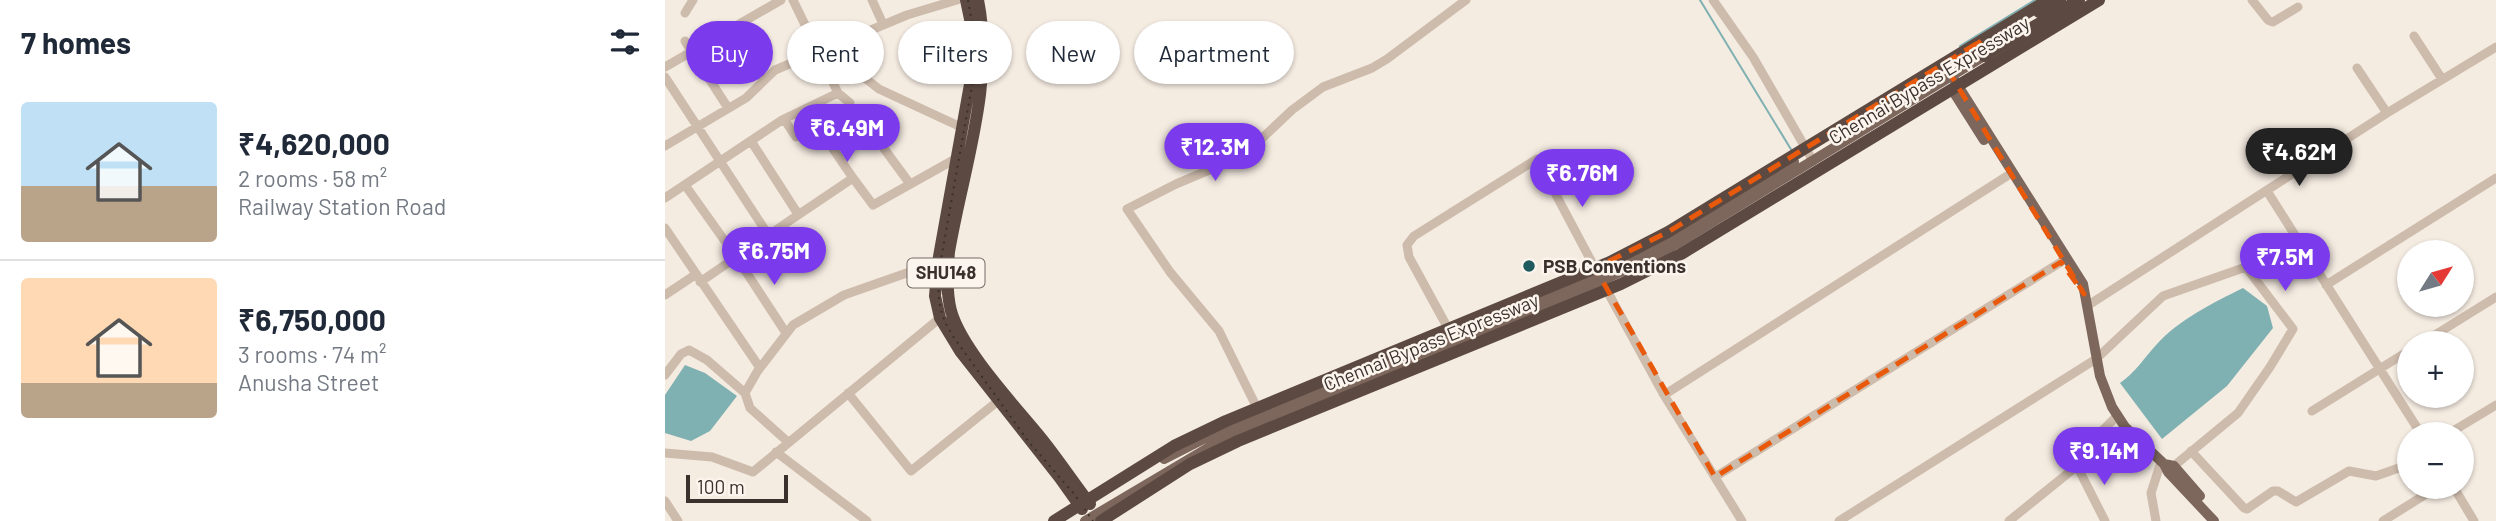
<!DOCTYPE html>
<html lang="en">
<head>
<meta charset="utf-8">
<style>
  body { margin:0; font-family:Barlow,sans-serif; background:#f2f2f3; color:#1f2937; height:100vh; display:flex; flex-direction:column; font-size:26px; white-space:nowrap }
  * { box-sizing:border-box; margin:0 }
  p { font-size:23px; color:#747a83 }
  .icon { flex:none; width:38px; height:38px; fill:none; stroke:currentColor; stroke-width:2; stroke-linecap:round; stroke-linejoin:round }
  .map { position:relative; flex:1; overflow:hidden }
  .details { display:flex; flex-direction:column; background:#fff; width:665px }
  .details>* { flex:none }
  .guide { position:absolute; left:21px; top:21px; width:665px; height:63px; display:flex; gap:14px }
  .needle { width:46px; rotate:53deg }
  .tools { position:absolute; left:1732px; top:240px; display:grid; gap:14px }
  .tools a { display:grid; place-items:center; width:77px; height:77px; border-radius:50%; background:#fff; box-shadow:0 2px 5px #0004; font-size:35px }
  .scale { position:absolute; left:21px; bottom:18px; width:102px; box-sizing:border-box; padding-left:7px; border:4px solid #3b302b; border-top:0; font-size:19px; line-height:24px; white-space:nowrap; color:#3b302b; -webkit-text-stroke:5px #fbf5ee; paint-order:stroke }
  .price { position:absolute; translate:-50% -60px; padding:0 16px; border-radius:24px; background:#7c3aed; color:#fff; font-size:23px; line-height:46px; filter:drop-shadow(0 2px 4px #0008) }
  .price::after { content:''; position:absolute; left:50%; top:42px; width:21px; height:16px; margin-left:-10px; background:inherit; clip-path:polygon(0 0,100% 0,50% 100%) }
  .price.selected { background:#222; color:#fff }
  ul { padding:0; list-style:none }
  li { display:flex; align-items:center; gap:21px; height:175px; padding:0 21px }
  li+li { border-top:2px solid #e0e1e3 }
  li span { display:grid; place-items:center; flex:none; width:196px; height:140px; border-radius:7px; color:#555 }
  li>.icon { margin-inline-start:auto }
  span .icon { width:84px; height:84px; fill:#fffc; stroke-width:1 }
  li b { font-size:30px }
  h2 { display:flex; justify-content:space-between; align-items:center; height:84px; padding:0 21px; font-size:30px }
  .tag { padding:0 24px; border-radius:32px; background:#fff; box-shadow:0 2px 5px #0004; font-size:24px; line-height:63px }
  .tag.selected { background:#7c3aed; color:#fff }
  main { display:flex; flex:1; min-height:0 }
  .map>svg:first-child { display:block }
  .water { fill:#7fb0b2 }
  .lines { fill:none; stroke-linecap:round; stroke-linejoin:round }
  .stream { stroke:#7fb0b2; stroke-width:2 }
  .minor { stroke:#cdbbac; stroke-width:9 }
  .major { stroke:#7d675c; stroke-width:10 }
  .highway { stroke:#5c4a42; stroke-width:12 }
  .rail { stroke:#3b302b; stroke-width:2; stroke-dasharray:2 5; stroke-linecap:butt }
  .highway-bridge { stroke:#5c4a42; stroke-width:12 }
  .marked { fill:none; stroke:#e8590c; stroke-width:5; stroke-dasharray:14 9; stroke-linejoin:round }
  .poi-dot { fill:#1f5a5e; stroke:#fbf5ee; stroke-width:2.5 }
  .labels { text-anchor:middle; stroke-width:5; stroke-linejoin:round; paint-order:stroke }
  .shield { fill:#fbf5ee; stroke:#756b66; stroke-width:2 }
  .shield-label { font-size:18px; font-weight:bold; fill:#3b302b }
  .street-label { font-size:19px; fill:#3b302b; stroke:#fbf5ee }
  .poi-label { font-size:19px; font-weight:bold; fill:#3b302b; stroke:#fbf5ee; text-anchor:start }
</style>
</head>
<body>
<main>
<section class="details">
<h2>7 homes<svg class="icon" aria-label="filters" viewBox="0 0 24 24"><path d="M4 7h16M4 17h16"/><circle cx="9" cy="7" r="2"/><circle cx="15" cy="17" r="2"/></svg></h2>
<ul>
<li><span style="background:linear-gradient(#bfe0f5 60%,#b9a48a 0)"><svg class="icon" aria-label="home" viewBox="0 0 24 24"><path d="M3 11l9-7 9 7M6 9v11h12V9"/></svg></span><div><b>₹4,620,000</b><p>2 rooms · 58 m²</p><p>Railway Station Road</p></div></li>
<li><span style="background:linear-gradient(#ffd9b3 75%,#b9a48a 0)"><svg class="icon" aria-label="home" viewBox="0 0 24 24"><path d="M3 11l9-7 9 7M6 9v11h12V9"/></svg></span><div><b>₹6,750,000</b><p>3 rooms · 74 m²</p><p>Anusha Street</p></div></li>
</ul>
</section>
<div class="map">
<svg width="1831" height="521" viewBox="0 0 1831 521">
  <rect width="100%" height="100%" fill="#f4ebe1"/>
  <path class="water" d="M1578 288 1602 306 1608 328 1562 386 1497 439 1455 383C1471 372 1479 358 1492 344 1515 319 1548 303 1578 288Z
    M20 365 40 373 72 396 45 431 26 441 0 433V395Z"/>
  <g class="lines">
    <path class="stream" d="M1035 0 1127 151
      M1295 46 1370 0"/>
    <path class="minor" d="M128 0 173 93 185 103
      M207 0 218 24
      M1048 0 1088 57 1148 161
      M1587 0 1603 20 1608 22 1633 7
      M20 13 28 0
      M64 30 99 80
      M1749 36 1777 79
      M20 41 63 108
      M0 67 116 0
      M1692 68 1722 113
      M192 72 214 89 298 128
      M0 77 104 236
      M193 113 245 184
      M119 119 131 137
      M86 141 131 211 136 213 188 178 208 205 292 158
      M164 143 188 178
      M0 146 81 98 110 70 242 15 292 0
      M20 185 72 258 121 333
      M1602 191 1756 434
      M0 198 117 120 173 93
      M0 228 95 368
      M35 282 136 213
      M1661 285 1831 178
      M940 287 999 395 1077 521
      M0 295 30 275
      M1422 306 1722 113 1831 47
      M785 332 744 257 742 245 749 236 872 159 932 272
      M1757 343 1831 297
      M0 375 16 354 24 350 42 360 80 393
      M183 393 246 471 333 401
      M999 395 1342 176
      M1647 411 1745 350
      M594 412 554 331 505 272 462 209 511 184 568 160 593 142 627 110 658 87 707 68 722 59 801 0
      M1783 434 1831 405
      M123 442 85 408 80 393 92 372 128 325 179 295 273 262
      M1526 451 1579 508 1582 509 1608 491H1613L1631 502 1684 471 1711 476 1745 464
      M111 452 202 521
      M0 453 47 457 88 472 275 318
      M1412 466 1440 521
      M1050 477 1396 262
      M1788 486 1809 521
      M0 501 13 521
      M1174 521 1431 359 1498 296 1581 267 1628 329 1605 367 1573 413 1504 470
      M1344 521 1412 466 1424 444 1452 416
      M1491 521 1486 493 1496 462
      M1718 521 1774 486"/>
    <path class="major" d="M1290 81 1418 284 1435 376 1447 407 1460 427 1499 464 1503 472 1549 521
      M1288 91 1319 140
      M499 459 550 433 854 309 967 259 1050 212 1129 162
      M1499 464 1509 466 1535 496
      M420 521 553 442 892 301 995 254 1319 56 1324 57"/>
    <path class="highway" d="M301 0 309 38V62L273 262 270 296 275 318 295 351 395 478 417 509
      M313 0C330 84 298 169 284 252 282 272 281 291 286 311 297 350 350 406 376 438 393 459 408 482 425 504
      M1374 12 1395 0
      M1319 56 1414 0"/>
    <path class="rail" d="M303 0 311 45V63L275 265C272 295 272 313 290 339L363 441 409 494 428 521"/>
    <path class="highway-bridge" d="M389 521 509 446 561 421 945 262 1003 232 1383 0
      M436 521 525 464 573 441 956 284 1016 254 1434 0"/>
  </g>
  <path class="marked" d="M1316 41 1281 67 1419 294 1396 262 1050 477 930 268 1003 232Z"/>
  <circle class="poi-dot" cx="864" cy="266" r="7"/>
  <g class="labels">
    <rect class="shield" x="242.5" y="258.5" width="77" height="29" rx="5"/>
    <g class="shield-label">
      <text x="281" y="279">SHU148</text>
    </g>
    <g class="street-label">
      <text transform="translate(1264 80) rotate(-31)" y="7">Chennai Bypass Expressway</text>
      <text transform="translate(766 342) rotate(-22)" y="7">Chennai Bypass Expressway</text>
    </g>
    <g class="poi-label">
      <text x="878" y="273">PSB Conventions</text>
    </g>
  </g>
</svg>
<div class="tools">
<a><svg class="needle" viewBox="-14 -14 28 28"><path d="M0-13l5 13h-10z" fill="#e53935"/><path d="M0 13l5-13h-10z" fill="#747a83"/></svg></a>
<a>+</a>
<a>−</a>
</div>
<div class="scale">100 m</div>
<b class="price" style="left:182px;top:164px">₹6.49M</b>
<b class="price" style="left:550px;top:183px">₹12.3M</b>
<b class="price selected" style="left:1634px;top:188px">₹4.62M</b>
<b class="price" style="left:917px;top:209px">₹6.76M</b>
<b class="price" style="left:109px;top:287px">₹6.75M</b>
<b class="price" style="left:1620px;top:293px">₹7.5M</b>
<b class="price" style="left:1439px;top:487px">₹9.14M</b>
<div class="guide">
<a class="tag selected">Buy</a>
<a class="tag">Rent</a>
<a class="tag">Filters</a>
<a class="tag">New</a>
<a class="tag">Apartment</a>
</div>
</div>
</main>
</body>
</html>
